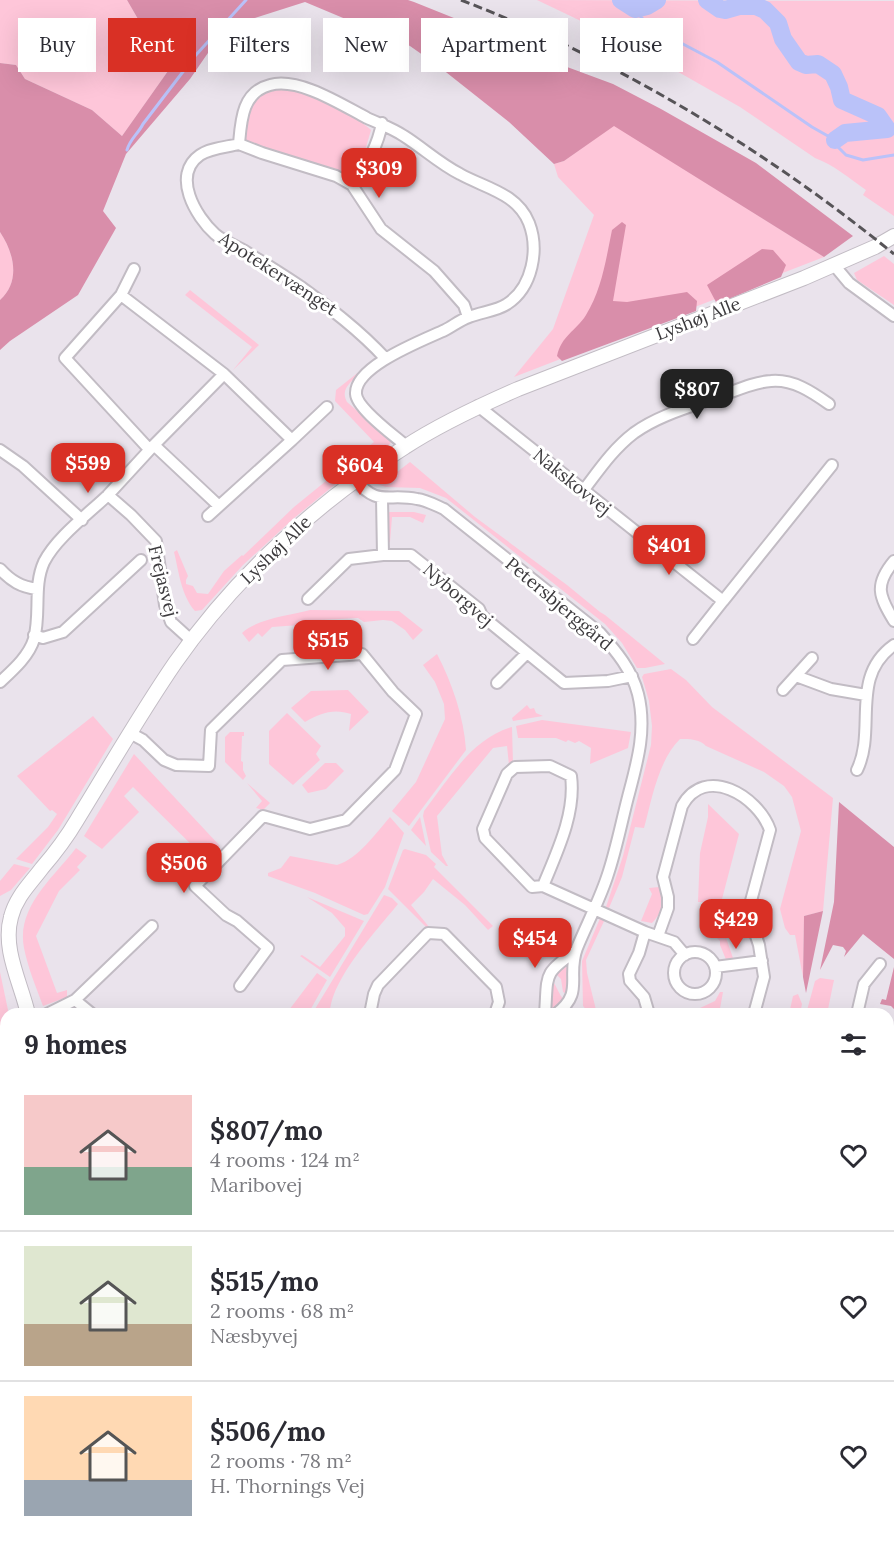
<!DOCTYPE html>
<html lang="en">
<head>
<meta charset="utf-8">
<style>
  body { margin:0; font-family:Lora,serif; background:#f7f7f7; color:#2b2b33; height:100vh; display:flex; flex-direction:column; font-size:22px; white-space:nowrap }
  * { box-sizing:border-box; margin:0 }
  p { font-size:20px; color:#7c7c81 }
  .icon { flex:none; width:33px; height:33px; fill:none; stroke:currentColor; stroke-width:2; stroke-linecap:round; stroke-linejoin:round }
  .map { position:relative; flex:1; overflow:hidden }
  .sheet { position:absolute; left:0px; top:1008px; width:894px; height:534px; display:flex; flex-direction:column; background:#fff; border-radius:18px 18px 0 0; box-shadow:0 6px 24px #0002 }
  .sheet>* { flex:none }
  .top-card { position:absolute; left:18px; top:18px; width:858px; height:54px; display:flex; gap:12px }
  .price { position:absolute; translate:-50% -51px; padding:0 14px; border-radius:12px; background:#d93025; color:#fff; font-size:20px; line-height:39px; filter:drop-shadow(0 2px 3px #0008) }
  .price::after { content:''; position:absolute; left:50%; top:36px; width:18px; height:14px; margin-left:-9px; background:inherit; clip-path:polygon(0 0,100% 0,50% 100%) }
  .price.on { background:#222; color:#fff }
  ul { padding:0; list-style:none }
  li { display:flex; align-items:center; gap:18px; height:150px; padding:0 24px }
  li+li { border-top:2px solid #e1e1e2 }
  li span { display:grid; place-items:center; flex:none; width:168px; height:120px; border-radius:0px; color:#555 }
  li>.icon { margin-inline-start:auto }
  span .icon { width:72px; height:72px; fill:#fffc; stroke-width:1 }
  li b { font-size:26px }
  h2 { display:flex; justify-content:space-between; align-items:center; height:72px; padding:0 24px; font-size:26px }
  .pill { padding:0 21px; border-radius:0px; background:#fff; box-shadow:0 6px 24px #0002; font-size:21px; line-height:54px }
  .pill.on { background:#d93025; color:#fff }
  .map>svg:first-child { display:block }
  .green { fill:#fec6d9 }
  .forest { fill:#d98eaa }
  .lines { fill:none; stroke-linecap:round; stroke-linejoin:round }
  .stream { stroke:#bac2f9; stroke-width:3 }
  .river { stroke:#bac2f9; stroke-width:18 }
  .minor-casing { stroke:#c2bcc4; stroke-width:14 }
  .tertiary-casing { stroke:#c2bcc4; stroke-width:16 }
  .secondary-casing { stroke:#c2bcc4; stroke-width:18 }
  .minor { stroke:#fff; stroke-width:10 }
  .tertiary { stroke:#fff; stroke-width:14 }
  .secondary { stroke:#e2d9f4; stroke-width:15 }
  .rail { stroke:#575458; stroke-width:3; stroke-dasharray:9 4.5; stroke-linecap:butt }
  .labels { text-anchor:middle; stroke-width:6; stroke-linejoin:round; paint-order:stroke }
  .street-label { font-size:18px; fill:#3c3a3d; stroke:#fff }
</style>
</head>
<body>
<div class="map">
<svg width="894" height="1542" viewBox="0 0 894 1542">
  <rect width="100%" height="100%" fill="#eae3ec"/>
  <path class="green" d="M0 0H127L168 71 122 136 92 110 25 79 16 65 0 63Z
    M537 0 894 1V216L863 195 866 190C849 178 834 165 815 158L740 107 629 44Z
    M277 88C283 89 290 88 296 89 310 92 362 120 371 130L360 168 355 175H345L247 143C239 119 251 93 277 88Z
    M614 125 824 257 514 377 553 329 594 215 558 177 554 164 564 161Z
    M0 232C14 253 21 281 0 300Z
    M884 256 894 264V305L857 280 854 273Z
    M190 290 259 345 233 370 252 347 185 295Z
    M360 371C354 382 339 387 347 402L392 441 387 447 344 477 293 519 243 565 202 610 195 611C181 595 179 572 174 552L177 550 188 576 186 580V584L193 586 197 593 208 594 224 571 242 555 243 556 294 507 374 442 335 401 336 390Z
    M410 462 475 517 567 585 600 612 605 615 665 664 645 668H637L622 643 605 624 446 498 420 488 386 487 377 484 397 472Z
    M388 512H414L426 515 423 523 410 517H392L390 542 388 543Z
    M310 610 399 611 423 630 413 640 405 630 392 621 383 620 364 622 358 618 319 620 313 624 272 627 262 637 258 633 249 642 242 633C256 619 291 615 310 610Z
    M437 654C452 683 464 717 466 750L409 826 392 811 416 782 445 719 444 704 435 682 423 665Z
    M671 669 686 680 712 707 833 798 823 911 804 916 803 977 795 935H790L785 928 780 909 801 831 792 797 784 786 764 772 706 746C700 739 689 739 680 739 658 761 652 799 644 828L635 827 622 877 609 908 606 907 623 856 651 745 652 726 649 701 642 677 644 674Z
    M348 690 369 712 349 731 351 714C334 708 320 713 305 722L291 708 311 691Z
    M527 705 530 709 534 708 536 713 543 716 513 721 512 718Z
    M287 713 321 746 316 754 320 760 293 785 269 764V731Z
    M93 716 113 739 58 830 32 864 16 859 48 827 57 814 52 810 50 811 17 776Z
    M542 720 631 732 628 748 590 764 591 748 579 741 575 743 568 740 566 742 556 738H518L516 726Z
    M512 727 513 764 509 765 507 746 493 748 437 816 442 855 448 866H446L431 852 423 816 424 811C449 779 471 739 512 727Z
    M230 732H244V736H242L241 761 243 762V770L246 776 243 780 225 762V737Z
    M134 754 220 846 206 859 133 787 124 796 139 812 102 849 84 836Z
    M325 763H336L344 771 326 789 308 793 302 785Z
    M247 783 270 803 263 810 256 808 262 801Z
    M708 804 739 834 722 899 719 917 734 961 727 962 720 945V941L710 931 717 910 707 902H698L700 853 708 817Z
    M390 817 404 833 385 887 368 914 364 915 315 893 268 876V873L281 868 290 856 337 865C359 858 375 834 390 817Z
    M420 817 426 846 411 830Z
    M76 848 87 856 77 867 80 870 59 891 36 936 57 993 67 990V997L43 1006C36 987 28 968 24 948 16 907 54 877 76 848Z
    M405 849 426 855 436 864 434 867 493 926 488 930 465 905 433 879 424 892 411 905 430 928 426 927 388 889 403 850Z
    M14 864 30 868 11 890 0 896V881Z
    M659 887C664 901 663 912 652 923L641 921 652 894 649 888Z
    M384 895 392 898 398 904C377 930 330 980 330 1014H312Z
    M307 897 364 921 330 977 300 956 302 955 320 967 345 936V928L332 913Z
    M601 916 605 919 586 960 587 973 597 1014H590L583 1006 582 961Z
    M570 961 569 995 563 992 561 979 554 972Z
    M0 972 8 1010V1014H6V1066L0 1127Z
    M317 973 327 980 308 1014H286Z
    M550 978C557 985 558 994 565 1001L549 1012Z
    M820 978 834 980 827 1014H806L815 981Z
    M720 992H723L719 1014C712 1014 702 1016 700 1008L715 1001Z
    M798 994 802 1004 800 1014H789L793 996Z
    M0 1175 6 1181V1272L0 1306Z
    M0 1508 6 1511V1536H50L60 1542H8L0 1538Z
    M434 1536H504L499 1542H429Z"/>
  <path class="forest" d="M127 0H408L414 2 536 51 559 64 613 84 661 109 756 163 853 236 824 257 614 126 564 161 554 164 509 122 437 65 410 46 305 2 242 22 222 48 210 50 190 79 126 154 103 211 116 228 78 295 10 341 0 350V300C21 281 14 253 0 232V63L16 65 25 79 92 110 122 136 168 71Z
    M622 222 626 225 613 301 627 302 687 292 697 301 696 311 562 361 557 356C561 336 576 331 586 315 602 289 606 259 612 230Z
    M762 249 773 250 786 265 781 277 717 304 707 285Z
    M839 802 894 847V959L863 934 844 957 846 951 843 947 833 945 820 970 834 902Z
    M823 911 806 993 803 977 804 916Z
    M894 967V1009L891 1006 880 1004 882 999 886 1000Z
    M894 1033V1204L889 1205 888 1078 891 1070Z
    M629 1536H704L699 1542H636Z
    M776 1536H815L826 1542H773Z"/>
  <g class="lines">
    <path class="stream" d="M633 8 649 26 717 62 812 127 835 140 839 148 846 155 863 160 894 155
      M127 150C130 139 138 134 143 124L195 56 246 0"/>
    <path class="river" d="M621 0 635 9 647 6 657 0
      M707 0 720 9 725 10 739 6H756L765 10 778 23 783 39 799 62 806 65 818 64 833 74 839 87 842 100 878 116 887 129 845 133 835 140"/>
    <defs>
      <path id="minor" d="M239 144 262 153 336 176 352 185 381 229 434 271 464 305 468 317
        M352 185C366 167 378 145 382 123
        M834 265 849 283 894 316
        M134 269 121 295 65 358 149 449
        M121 295 224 374
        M385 358C359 330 331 309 301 287 282 274 262 262 243 250 234 245 223 241 215 234 196 217 171 175 200 155 210 148 227 147 239 144 241 121 242 92 270 85 299 77 342 105 367 118 380 124 392 128 404 136 423 148 440 164 460 174 485 188 517 193 529 223 539 249 533 287 507 304 497 311 481 312 469 317 460 320 453 326 445 330 424 340 354 366 356 394 357 409 395 436 406 446
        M478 406 723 601 832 465
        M154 445 219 506
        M0 450 23 466 82 520
        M356 480C377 507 388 493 417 499 426 500 435 505 444 509L600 633C616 651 632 670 638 694 647 730 637 763 628 797 621 824 616 851 607 877 599 901 587 924 577 948 566 977 585 992 556 1014
        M583 491C599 470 613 449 634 433 659 415 690 407 718 397 735 391 753 382 771 381 793 379 812 392 829 404
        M108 495 154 445 224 374 292 440 327 407
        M382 498 383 555
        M208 516 292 440
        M894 561C874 585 879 596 894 621
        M0 569C11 581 21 587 37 589
        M308 599 349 559 383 555H411L479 609 482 616 564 683 608 681 632 676
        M34 635 43 638 63 632 141 560
        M693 639 723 601
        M796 676 831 689 866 695
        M0 682C13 670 29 656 34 639 41 614 33 586 44 562 56 538 88 514 108 495L131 515 156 541 165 605 171 622 192 641
        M497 683 527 653
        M783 690 812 658
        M130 733 143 740 164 760 176 765 209 766 211 730 282 660 362 654 393 692 416 714 395 770 346 820 310 829 263 816 195 886 226 915 237 921 268 948 240 986
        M857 770C877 729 849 677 894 645
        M543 886C557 852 576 813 571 776L550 766 515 767 507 774 483 829 485 838 532 887 543 886 645 932 674 942 685 955
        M645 932 639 953 629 974 630 981 644 997 649 1014
        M658 936 668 908V897L663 877 682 806C705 764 758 796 770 830L748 912 759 945 764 977 754 1014
        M674 973a21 21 0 1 1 42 0a21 21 0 1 1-42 0Z
        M715 967 762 961
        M75 1000 92 1014
        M47 1014 75 1000 152 926
        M370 1014 374 994 378 985 428 933 444 934 496 987 499 1002 495 1014
        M545 1014C548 975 542 974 576 951
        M857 1014 864 984 880 964
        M888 1301 894 1302
        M0 1354 6 1357
        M888 1447 894 1449
        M308 1536 316 1542
        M725 1536 732 1542
        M221 1542 225 1536
        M360 1542 365 1536
        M763 1542 765 1536"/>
      <path id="tertiary" d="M28 1014C21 983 2 949 11 917 16 897 30 884 42 868 55 853 67 837 77 820 109 768 140 714 175 663 235 577 317 502 405 447 440 424 479 406 518 389L804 278 875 247 894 236
        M0 1335 6 1320"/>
      <path id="secondary" d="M0 1141H6
        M0 1163 6 1164
        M845 1536 856 1542
        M888 1536 894 1539"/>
    </defs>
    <use href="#minor" class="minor-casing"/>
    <use href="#tertiary" class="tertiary-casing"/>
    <use href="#secondary" class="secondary-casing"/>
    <use href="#minor" class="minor"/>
    <use href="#tertiary" class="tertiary"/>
    <use href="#secondary" class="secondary"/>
    <path class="rail" d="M461 0C619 61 763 148 894 254"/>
  </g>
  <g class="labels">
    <g class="street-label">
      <text transform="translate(278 274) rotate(33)" y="6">Apotekervænget</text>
      <text transform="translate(698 319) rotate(-21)" y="6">Lyshøj Alle</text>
      <text transform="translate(572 482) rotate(39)" y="6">Nakskovvej</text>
      <text transform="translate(276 550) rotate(-44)" y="6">Lyshøj Alle</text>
      <text transform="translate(163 581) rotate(76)" y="6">Frejasvej</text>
      <text transform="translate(458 595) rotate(41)" y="6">Nyborgvej</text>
      <text transform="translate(559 604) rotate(40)" y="6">Petersbjerggård</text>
    </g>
  </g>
</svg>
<b class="price" style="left:379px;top:199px">$309</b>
<b class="price on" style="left:697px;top:420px">$807</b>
<b class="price" style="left:88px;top:494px">$599</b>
<b class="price" style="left:360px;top:496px">$604</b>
<b class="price" style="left:669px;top:576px">$401</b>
<b class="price" style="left:328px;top:671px">$515</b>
<b class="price" style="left:184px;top:894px">$506</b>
<b class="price" style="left:736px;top:950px">$429</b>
<b class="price" style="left:535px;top:969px">$454</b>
<div class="top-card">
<a class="pill">Buy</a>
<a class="pill on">Rent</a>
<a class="pill">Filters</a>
<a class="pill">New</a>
<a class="pill">Apartment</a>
<a class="pill">House</a>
</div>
<section class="sheet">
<h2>9 homes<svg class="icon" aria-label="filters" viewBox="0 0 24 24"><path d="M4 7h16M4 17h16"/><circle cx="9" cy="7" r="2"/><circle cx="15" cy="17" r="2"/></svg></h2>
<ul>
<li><span style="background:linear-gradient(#f6c9c9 60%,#7fa58c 0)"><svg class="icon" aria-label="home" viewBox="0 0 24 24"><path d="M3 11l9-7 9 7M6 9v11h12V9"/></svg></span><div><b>$807/mo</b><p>4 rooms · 124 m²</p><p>Maribovej</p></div><svg class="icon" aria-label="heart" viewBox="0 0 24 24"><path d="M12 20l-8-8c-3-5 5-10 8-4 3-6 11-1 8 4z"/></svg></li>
<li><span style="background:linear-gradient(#dfe7d0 65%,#b9a48a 0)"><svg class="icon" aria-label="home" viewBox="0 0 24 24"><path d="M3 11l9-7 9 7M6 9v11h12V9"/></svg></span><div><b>$515/mo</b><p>2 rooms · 68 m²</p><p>Næsbyvej</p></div><svg class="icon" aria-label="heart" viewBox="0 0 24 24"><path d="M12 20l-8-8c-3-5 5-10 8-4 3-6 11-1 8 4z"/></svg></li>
<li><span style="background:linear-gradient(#ffd9b3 70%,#9aa5b1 0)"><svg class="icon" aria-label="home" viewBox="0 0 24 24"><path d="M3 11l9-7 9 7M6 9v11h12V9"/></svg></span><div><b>$506/mo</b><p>2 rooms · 78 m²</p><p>H. Thornings Vej</p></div><svg class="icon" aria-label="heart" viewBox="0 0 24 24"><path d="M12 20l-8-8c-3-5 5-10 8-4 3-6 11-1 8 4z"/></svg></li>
</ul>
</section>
</div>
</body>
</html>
